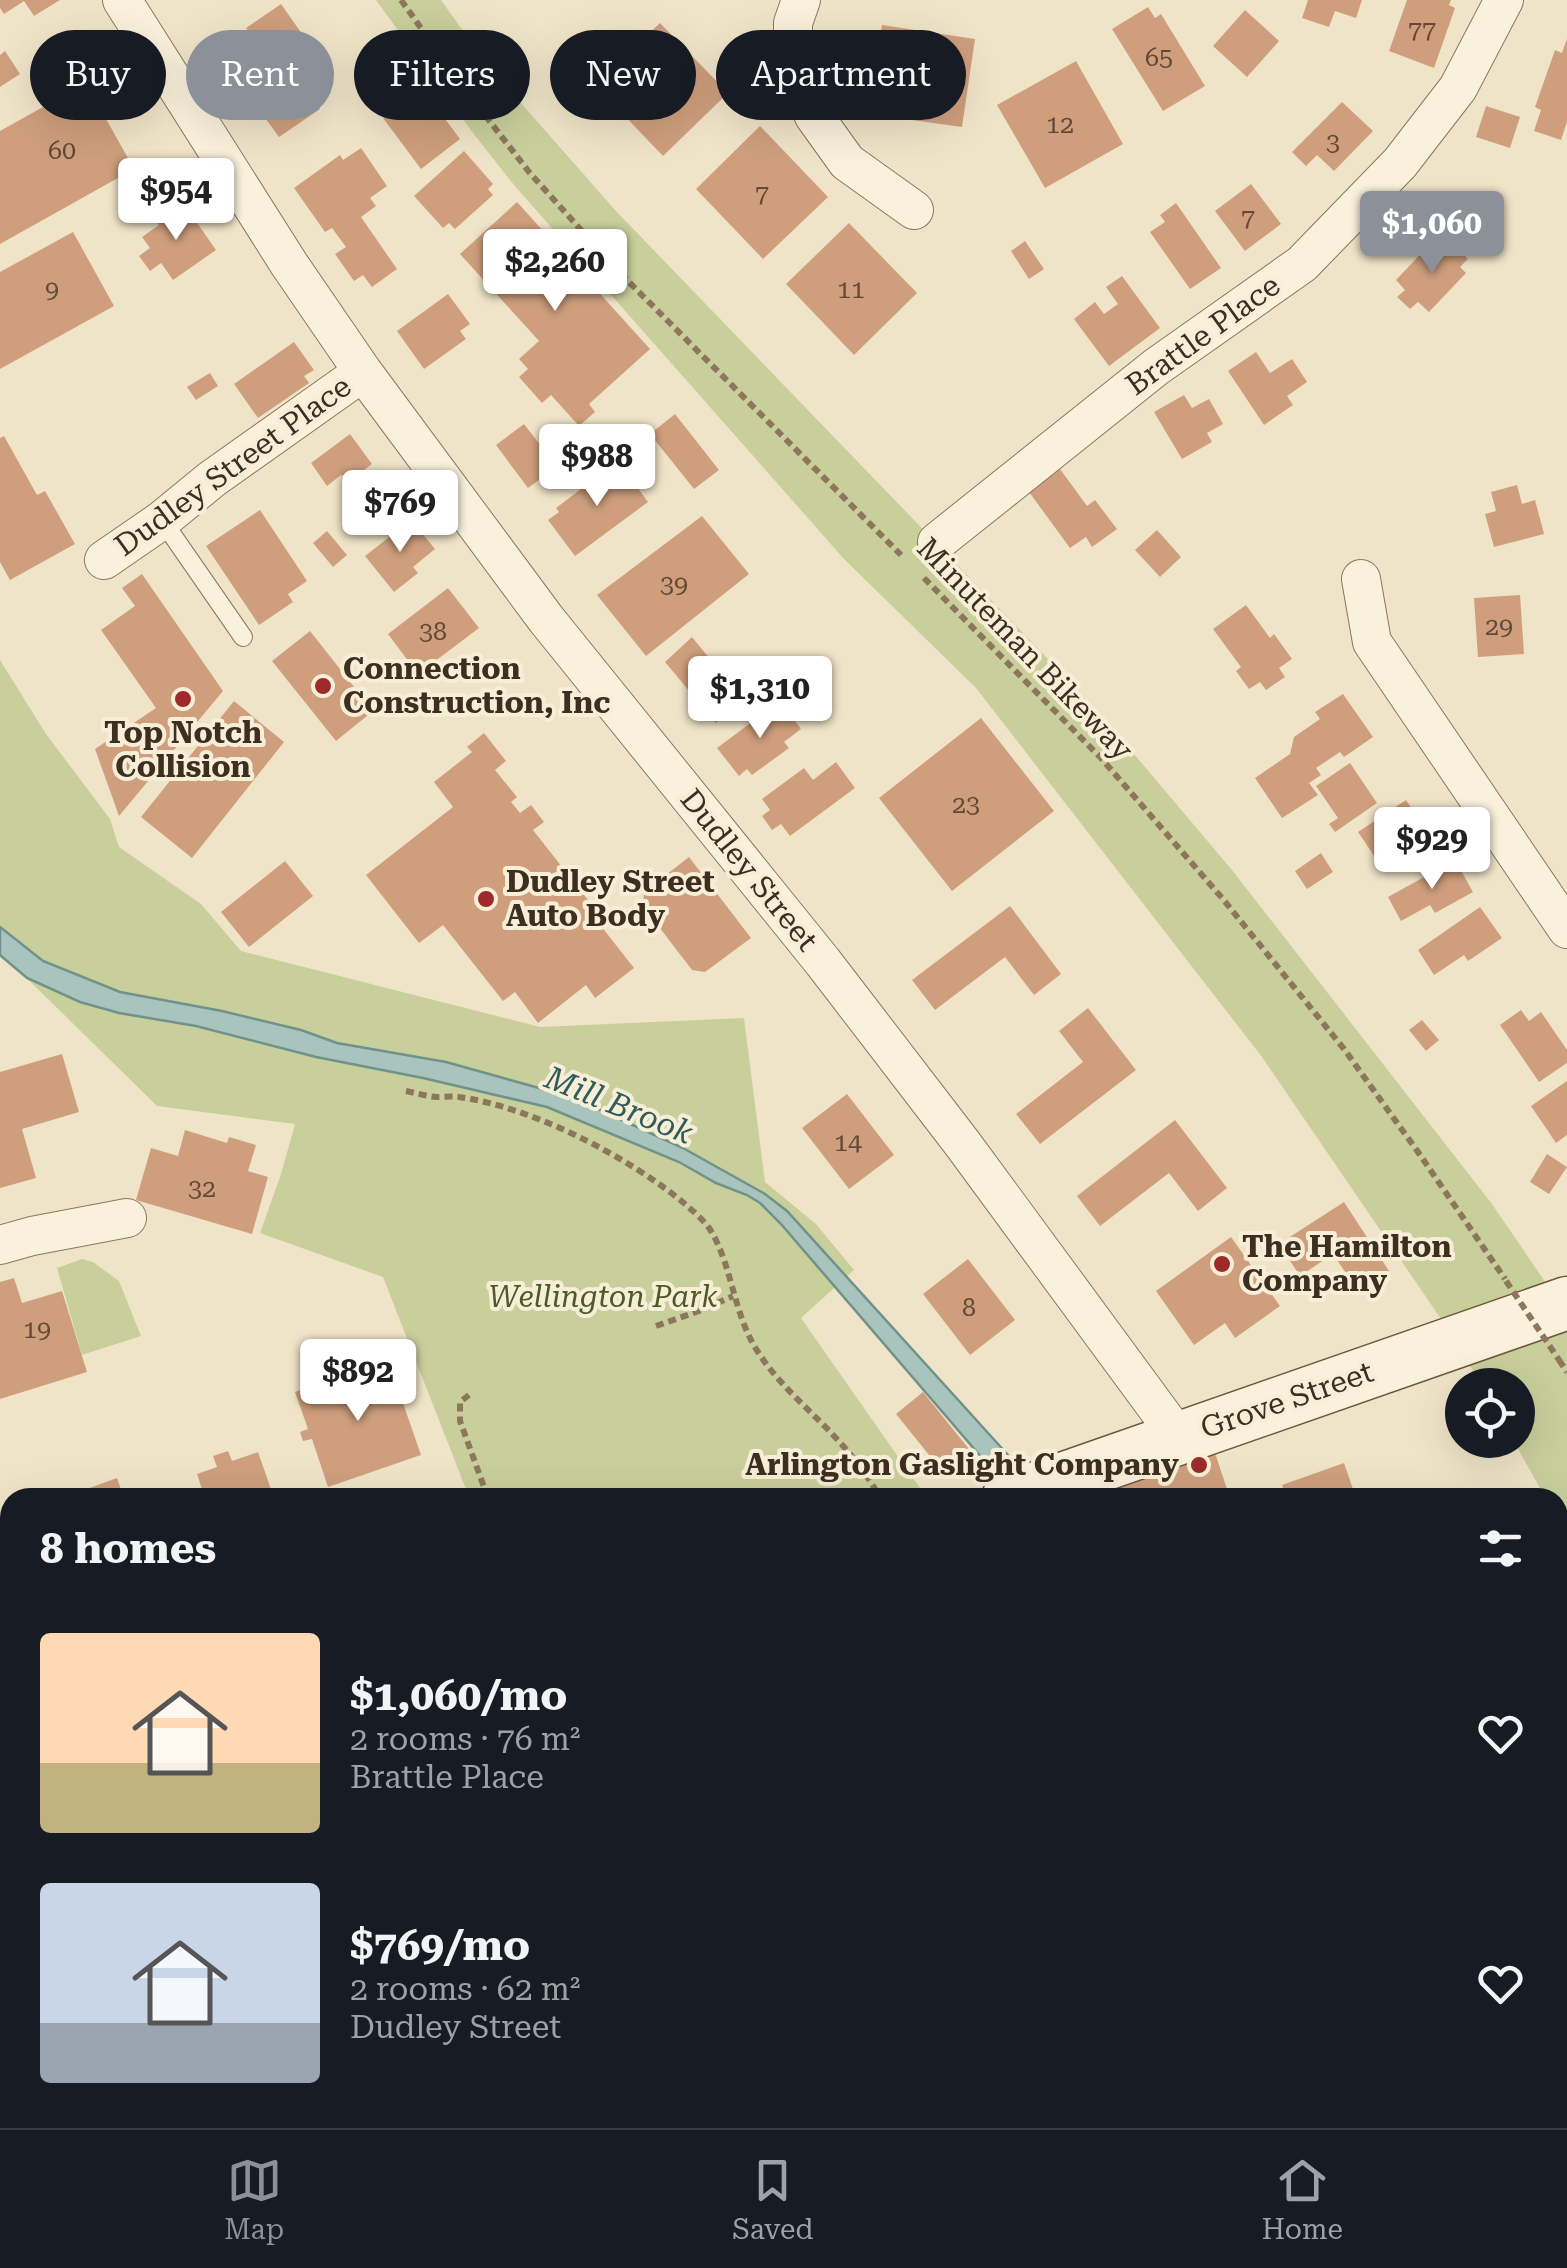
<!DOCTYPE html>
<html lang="en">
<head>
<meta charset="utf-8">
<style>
  body { margin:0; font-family:"Roboto Serif",serif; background:#242831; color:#f1f3f6; height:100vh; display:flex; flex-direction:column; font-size:38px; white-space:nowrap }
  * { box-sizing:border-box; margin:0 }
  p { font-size:32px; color:#9ea1a6 }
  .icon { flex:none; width:55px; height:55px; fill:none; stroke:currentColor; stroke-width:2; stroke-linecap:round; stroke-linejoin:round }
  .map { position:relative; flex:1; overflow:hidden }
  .drawer { position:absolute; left:0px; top:1488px; width:1568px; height:642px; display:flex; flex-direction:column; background:#171b24; border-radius:30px 30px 0 0; box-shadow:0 10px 40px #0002 }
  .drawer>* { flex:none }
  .hud { position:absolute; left:30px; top:30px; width:1000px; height:90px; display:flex; gap:20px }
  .controls { position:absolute; left:1445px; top:1368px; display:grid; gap:20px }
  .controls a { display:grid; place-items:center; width:90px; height:90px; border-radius:50%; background:#171b24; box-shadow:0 10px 40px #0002; font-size:50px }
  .price { position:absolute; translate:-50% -85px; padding:0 22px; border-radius:10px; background:#fff; color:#222; font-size:32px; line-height:65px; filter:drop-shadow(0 2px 5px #0008) }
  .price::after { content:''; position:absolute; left:50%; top:60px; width:30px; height:22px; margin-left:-15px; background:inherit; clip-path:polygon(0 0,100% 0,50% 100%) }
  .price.selected { background:#8c9099; color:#fff }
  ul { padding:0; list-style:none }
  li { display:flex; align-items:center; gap:30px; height:250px; padding:0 40px }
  li span { display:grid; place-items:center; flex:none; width:280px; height:200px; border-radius:10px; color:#555 }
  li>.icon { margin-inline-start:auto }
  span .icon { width:120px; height:120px; fill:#fffc; stroke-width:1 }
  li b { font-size:42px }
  h2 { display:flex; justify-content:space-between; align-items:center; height:120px; padding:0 40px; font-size:42px }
  .pill { padding:0 35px; border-radius:45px; background:#171b24; box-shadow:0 10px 40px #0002; font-size:35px; line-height:90px }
  .pill.selected { background:#8c9099; color:#fff }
  .menu { display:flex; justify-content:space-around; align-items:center; height:140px; border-top:2px solid #363941; background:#171b24; font-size:28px; color:#9ea1a6 }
  .menu a { display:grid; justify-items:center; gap:5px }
  .menu .selected { color:#8c9099 }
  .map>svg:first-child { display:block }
  .green { fill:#c9cf9b }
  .water { fill:#a9c4bc; stroke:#6f938a; stroke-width:2.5 }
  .building { fill:#cf9f7d }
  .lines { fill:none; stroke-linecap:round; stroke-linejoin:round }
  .service-casing { stroke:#8d765c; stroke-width:20 }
  .minor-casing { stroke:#8d765c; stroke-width:40 }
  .secondary-casing { stroke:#6f573f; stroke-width:55 }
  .path { stroke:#8d765c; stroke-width:6; stroke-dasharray:8 5; stroke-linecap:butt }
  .service { stroke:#faf1dc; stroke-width:18 }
  .minor { stroke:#faf1dc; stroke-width:38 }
  .secondary { stroke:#faf1dc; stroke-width:52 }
  .path-bridge { stroke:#8d765c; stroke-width:6; stroke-dasharray:8 5; stroke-linecap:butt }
  .poi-dot { fill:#9e2a2b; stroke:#f7eed8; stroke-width:4 }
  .labels { text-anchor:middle; stroke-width:8; stroke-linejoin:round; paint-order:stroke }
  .number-label { font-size:25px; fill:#624a37 }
  .street-label { font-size:30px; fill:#3d2e20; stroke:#f7eed8 }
  .poi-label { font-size:30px; font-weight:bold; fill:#3d2e20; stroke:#f7eed8; text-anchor:start }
  .park-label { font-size:30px; font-style:italic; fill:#4d5a26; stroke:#f7eed8 }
  .water-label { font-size:32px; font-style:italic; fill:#2f5d5a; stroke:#f7eed8 }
</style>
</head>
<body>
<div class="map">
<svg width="1567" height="2128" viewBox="0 0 1567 2128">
  <rect width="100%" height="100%" fill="#f0e4c8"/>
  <path class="green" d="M376 0H441L485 62 616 211 1076 688 1134 754 1232 870 1492 1204 1567 1314V1518L1558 1509V1498L1545 1497 1513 1440H1518V1385H1482L1441 1319 1262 1057 976 688 844 559 514 185 473 133Z
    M0 660 46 734 110 819 119 847 201 904 241 951 540 1027 744 1018 765 1182 816 1224 854 1270 801 1318 922 1491 903 1498 469 1497 383 1277 260 1233 281 1174 295 1124 157 1106 0 952Z
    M82 1259 93 1262 119 1281 141 1336 82 1355 57 1268Z"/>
  <path class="water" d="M0 927 43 961 120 992 222 1011 301 1030 337 1043 446 1062 546 1090 598 1109 683 1148 765 1194 787 1211 1008 1455 988 1465 781 1224 760 1203 747 1195 716 1183 679 1162 547 1107 423 1078 316 1057 196 1026 119 1013 80 1002 27 978 0 955Z"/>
  <path class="building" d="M0 0H60L34 16 24 1 4 14 0 8Z
    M1308 0H1362L1356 18 1335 11 1329 27 1302 18Z
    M1407 0H1451L1449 5 1455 8 1434 68 1389 51Z
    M281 4 307 41 272 66 246 28Z
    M1148 7 1155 18 1161 14 1205 86 1163 111 1112 29Z
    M1245 10 1279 41 1247 77 1213 46Z
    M660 23 728 93 663 156 595 85Z
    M882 25 975 39 962 127 869 114Z
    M1567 39V122L1561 140 1534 131 1541 110 1535 107 1555 50 1562 53Z
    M5 51 20 74 0 87V55Z
    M1076 61 1123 144 1045 188 997 105Z
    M304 70 320 93 312 99 320 109 279 137 255 104Z
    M86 83 134 169 0 244V131Z
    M423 89 460 139 421 169 383 118Z
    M1342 102 1373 131 1334 171 1317 155 1306 166 1292 152Z
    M1486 106 1520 117 1510 148 1476 137Z
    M760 126 828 197 763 259 696 189Z
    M361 148 387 186 370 198 376 206 361 217 397 269 372 287 363 275 354 281 335 254 346 247 332 228 325 232 294 188 340 155 343 160Z
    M464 151 493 184 488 189 493 195 455 229 449 223 443 228 414 196Z
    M1251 184 1281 224 1245 251 1215 211Z
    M517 202 650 349 589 404 595 412 579 426 551 395 542 403 519 377 528 369 519 359 539 341 460 254Z
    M1176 203 1221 268 1190 289 1150 232 1165 222 1160 215Z
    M166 205 174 215 186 207 216 250 173 280 161 263 150 271 139 256 150 248 142 237 159 225 152 215Z
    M849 223 917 293 854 355 786 284Z
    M73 232 114 306 0 369V272Z
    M1025 241 1044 269 1029 279 1011 251Z
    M1433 241 1442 250 1450 241 1468 259 1460 267 1466 273 1429 312 1418 302 1410 309 1397 297 1405 290 1396 280Z
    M1122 276 1160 328 1109 366 1074 319 1095 302 1104 314 1118 304 1106 287Z
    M448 294 470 324 460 331 466 339 424 369 397 331Z
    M294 342 314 370 304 376 309 383 258 418 234 384Z
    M1256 352 1270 373 1292 359 1307 382 1287 396 1293 405 1264 425 1228 371Z
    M210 373 218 386 196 400 187 387Z
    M1184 395 1192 408 1209 399 1223 424 1207 433 1212 442 1182 459 1154 412Z
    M675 414 719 470 694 489 650 434Z
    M524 424 557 467 528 488 496 445Z
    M350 434 372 464 353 478 341 475 327 486 311 463Z
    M4 436 37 495 45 491 75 544 10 580 0 562V438Z
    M618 461 648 502 575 556 548 520 559 512 556 508Z
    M1060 469 1087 506 1095 500 1117 529 1092 547 1086 537 1070 548 1029 492Z
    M1517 485 1522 504 1535 500 1544 534 1494 547 1485 514 1496 511 1491 492Z
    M260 510 307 581 288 594 293 602 259 625 206 546Z
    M702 516 749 574 646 656 597 595Z
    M411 520 435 549 413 567 418 573 394 592 365 556Z
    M1157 530 1181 557 1160 577 1135 550Z
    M327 531 347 555 333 567 313 543Z
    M142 574 223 691 119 816 95 749 156 708 101 630 135 606 122 588Z
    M448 588 479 628 418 674 388 634Z
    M1520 595 1524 654 1478 657 1474 598Z
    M1246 605 1270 638 1274 634 1292 659 1279 668 1285 677 1266 690 1260 682 1249 689 1236 671 1241 667 1213 629Z
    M310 631 373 711 336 741 272 661Z
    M692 637 744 701 716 723 665 662Z
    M1343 694 1373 737 1344 757 1340 752 1316 768 1321 775 1309 783 1318 795 1282 818 1255 778 1290 754 1294 737 1320 719 1315 712Z
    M234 701 284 742 192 858 141 817Z
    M780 701 801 729 784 742 789 748 752 775 747 769 739 776 717 748Z
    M981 718 1054 811 952 891 879 798Z
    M484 733 506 761 495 770 517 797 511 802 520 813 531 805 544 822 533 830 606 923 601 926 634 968 595 998 586 985 538 1023 515 992 503 1001 443 925 419 943 366 875 453 807 434 782 472 752 467 747Z
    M836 762 855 788 790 836 781 824 772 830 762 816 770 810 762 799 804 768 813 780Z
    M1350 763 1377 803 1335 832 1329 824 1338 818 1316 786Z
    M1406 800 1434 841 1394 868 1389 861 1381 866 1358 832Z
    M1321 853 1333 872 1307 889 1295 871Z
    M689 857 751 938 705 972 692 970 643 906 644 892Z
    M1455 860 1473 892 1435 913 1430 905 1401 921 1388 897Z
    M285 861 313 896 249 947 221 912Z
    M1010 906 1061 974 1034 995 1005 957 935 1010 912 980Z
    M1480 907 1502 938 1468 961 1464 955 1434 975 1418 950Z
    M1088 1008 1136 1070 1040 1144 1016 1114 1083 1062 1059 1031Z
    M1521 1010 1529 1021 1541 1012 1567 1050V1063L1539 1082 1500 1025Z
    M1422 1020 1439 1040 1426 1051 1409 1030Z
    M62 1054 79 1112 22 1129 36 1178 0 1188V1072Z
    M1567 1081V1135L1556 1143 1531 1106Z
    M847 1094 894 1155 849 1189 802 1128Z
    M1175 1120 1227 1188 1198 1211 1169 1173 1100 1226 1077 1196Z
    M185 1130 227 1143 229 1137 256 1145 248 1171 268 1177 252 1234 136 1200 151 1148 178 1156Z
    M1547 1154 1567 1167 1549 1194 1530 1182Z
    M1344 1202 1391 1274 1360 1294 1333 1254 1300 1276 1279 1244Z
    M1231 1237 1280 1306 1235 1338 1225 1323 1194 1345 1156 1291Z
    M968 1259 1015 1320 970 1355 923 1294Z
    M14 1278 22 1303 62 1291 87 1372 0 1399V1282Z
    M388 1360 421 1455 328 1487 312 1439 303 1441 300 1432 308 1429 295 1392Z
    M923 1392 969 1449 942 1471 896 1414Z
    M228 1451 232 1461 258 1452 274 1498H205L197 1474 217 1467 213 1456Z
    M1215 1453 1230 1498H1084Z
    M1344 1463 1356 1498H1287L1282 1485Z
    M117 1478 124 1498H65V1497Z
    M1567 1685V1855L1558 1858V1688Z
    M10 1914V1950L0 1924V1918Z
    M10 2031V2079L0 2083V2035Z
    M770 2120H900L903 2128H745Z
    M1390 2120H1403L1405 2128H1381L1379 2123Z"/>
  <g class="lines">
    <defs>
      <path id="service" d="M162 520 243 637"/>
      <path id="minor" d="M122 0 289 264 363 372 546 619 823 962 962 1143 1179 1438
        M801 0 793 23V69L814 116 847 162 914 210
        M937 542 1156 367 1302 264 1400 163 1458 88 1504 0
        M104 560 162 520 212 479 363 372
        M1361 579 1372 642 1567 929
        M0 1245 32 1236 127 1218"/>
      <path id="secondary" d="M1008 1498 1567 1303
        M0 1856 10 1852"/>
    </defs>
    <use href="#service" class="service-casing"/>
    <use href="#minor" class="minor-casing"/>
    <use href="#secondary" class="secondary-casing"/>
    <path class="path" d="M401 0 461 84 529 172 617 270 901 555
      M924 578 1101 758 1222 898 1344 1049 1418 1152 1505 1279
      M406 1091C416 1093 426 1096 436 1097 444 1097 452 1096 459 1097 532 1107 629 1157 685 1204 694 1212 705 1221 711 1231 733 1268 733 1314 758 1352 779 1385 809 1409 835 1437 853 1456 867 1476 881 1498
      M656 1326 699 1311 733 1296
      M1559 1360 1567 1372
      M469 1395 460 1402V1421L488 1498"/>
    <use href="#service" class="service"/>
    <use href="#minor" class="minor"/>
    <use href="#secondary" class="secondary"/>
    <path class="path-bridge" d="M1506 1281 1559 1360"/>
  </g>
  <g class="poi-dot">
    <circle cx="323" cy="686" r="10"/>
    <circle cx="183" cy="699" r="10"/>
    <circle cx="486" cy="899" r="10"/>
    <circle cx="1222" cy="1264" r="10"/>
    <circle cx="1199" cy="1465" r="10"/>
  </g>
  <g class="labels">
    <g class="number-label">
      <text x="1422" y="38">77</text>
      <text x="1159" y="66">65</text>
      <text x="1060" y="133">12</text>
      <text x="1333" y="151">3</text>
      <text x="62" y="159">60</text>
      <text x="762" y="202">7</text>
      <text x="1248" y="226">7</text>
      <text x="52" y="298">9</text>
      <text x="851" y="298">11</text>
      <text x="674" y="593">39</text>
      <text x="1499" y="635">29</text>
      <text x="433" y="640">38</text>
      <text x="966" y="813">23</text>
      <text x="848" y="1151">14</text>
      <text x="202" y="1197">32</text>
      <text x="969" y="1316">8</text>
      <text x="37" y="1338">19</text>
    </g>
    <g class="street-label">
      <text transform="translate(1203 335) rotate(-36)" y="10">Brattle Place</text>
      <text transform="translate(233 466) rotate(-36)" y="10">Dudley Street Place</text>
      <text transform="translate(1025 649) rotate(46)" y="10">Minuteman Bikeway</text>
      <text transform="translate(749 870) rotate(51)" y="10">Dudley Street</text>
      <text transform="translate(1287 1400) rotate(-19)" y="10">Grove Street</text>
    </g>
    <g class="poi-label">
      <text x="343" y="679">Connection<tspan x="343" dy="34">Construction, Inc</tspan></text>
      <text x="183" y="743" text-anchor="middle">Top Notch<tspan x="183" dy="34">Collision</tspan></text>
      <text x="506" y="892">Dudley Street<tspan x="506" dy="34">Auto Body</tspan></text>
      <text x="1242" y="1257">The Hamilton<tspan x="1242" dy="34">Company</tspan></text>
      <text x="1179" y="1475" text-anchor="end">Arlington Gaslight Company</text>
    </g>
    <g class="park-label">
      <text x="603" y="1307">Wellington Park</text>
    </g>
    <g class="water-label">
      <text transform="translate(619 1105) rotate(22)" y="11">Mill Brook</text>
    </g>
  </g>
</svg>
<div class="controls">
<a><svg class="icon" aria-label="locate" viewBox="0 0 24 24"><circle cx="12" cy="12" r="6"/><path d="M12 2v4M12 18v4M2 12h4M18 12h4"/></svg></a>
</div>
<b class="price" style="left:176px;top:243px">$954</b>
<b class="price selected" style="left:1432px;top:276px">$1,060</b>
<b class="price" style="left:555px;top:314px">$2,260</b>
<b class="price" style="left:597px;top:509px">$988</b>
<b class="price" style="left:400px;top:555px">$769</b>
<b class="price" style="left:760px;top:741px">$1,310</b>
<b class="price" style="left:1432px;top:892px">$929</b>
<b class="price" style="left:358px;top:1424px">$892</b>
<div class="hud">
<a class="pill">Buy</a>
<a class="pill selected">Rent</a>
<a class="pill">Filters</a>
<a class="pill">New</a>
<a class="pill">Apartment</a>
</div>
<section class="drawer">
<h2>8 homes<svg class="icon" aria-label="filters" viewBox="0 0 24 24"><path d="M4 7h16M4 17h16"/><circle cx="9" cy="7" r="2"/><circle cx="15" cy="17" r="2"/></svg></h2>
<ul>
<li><span style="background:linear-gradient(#ffd9b3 65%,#c2b280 0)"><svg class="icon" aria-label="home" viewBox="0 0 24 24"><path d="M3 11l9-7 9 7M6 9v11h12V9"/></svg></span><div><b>$1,060/mo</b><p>2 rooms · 76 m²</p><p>Brattle Place</p></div><svg class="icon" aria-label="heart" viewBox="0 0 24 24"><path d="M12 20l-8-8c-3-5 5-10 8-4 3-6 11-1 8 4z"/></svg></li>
<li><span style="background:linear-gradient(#c9d6e8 70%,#9aa5b1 0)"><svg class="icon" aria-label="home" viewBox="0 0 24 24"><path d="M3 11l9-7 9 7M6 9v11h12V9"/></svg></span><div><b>$769/mo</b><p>2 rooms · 62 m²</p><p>Dudley Street</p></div><svg class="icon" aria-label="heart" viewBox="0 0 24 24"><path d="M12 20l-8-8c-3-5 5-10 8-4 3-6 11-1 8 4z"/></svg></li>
</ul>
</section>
</div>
<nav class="menu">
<a class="selected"><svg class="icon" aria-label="map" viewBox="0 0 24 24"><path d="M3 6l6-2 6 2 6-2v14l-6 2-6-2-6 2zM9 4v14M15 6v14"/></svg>Map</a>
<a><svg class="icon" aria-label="saved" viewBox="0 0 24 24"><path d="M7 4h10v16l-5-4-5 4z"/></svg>Saved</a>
<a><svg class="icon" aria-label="home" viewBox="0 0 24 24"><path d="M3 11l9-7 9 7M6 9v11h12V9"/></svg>Home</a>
</nav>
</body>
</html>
